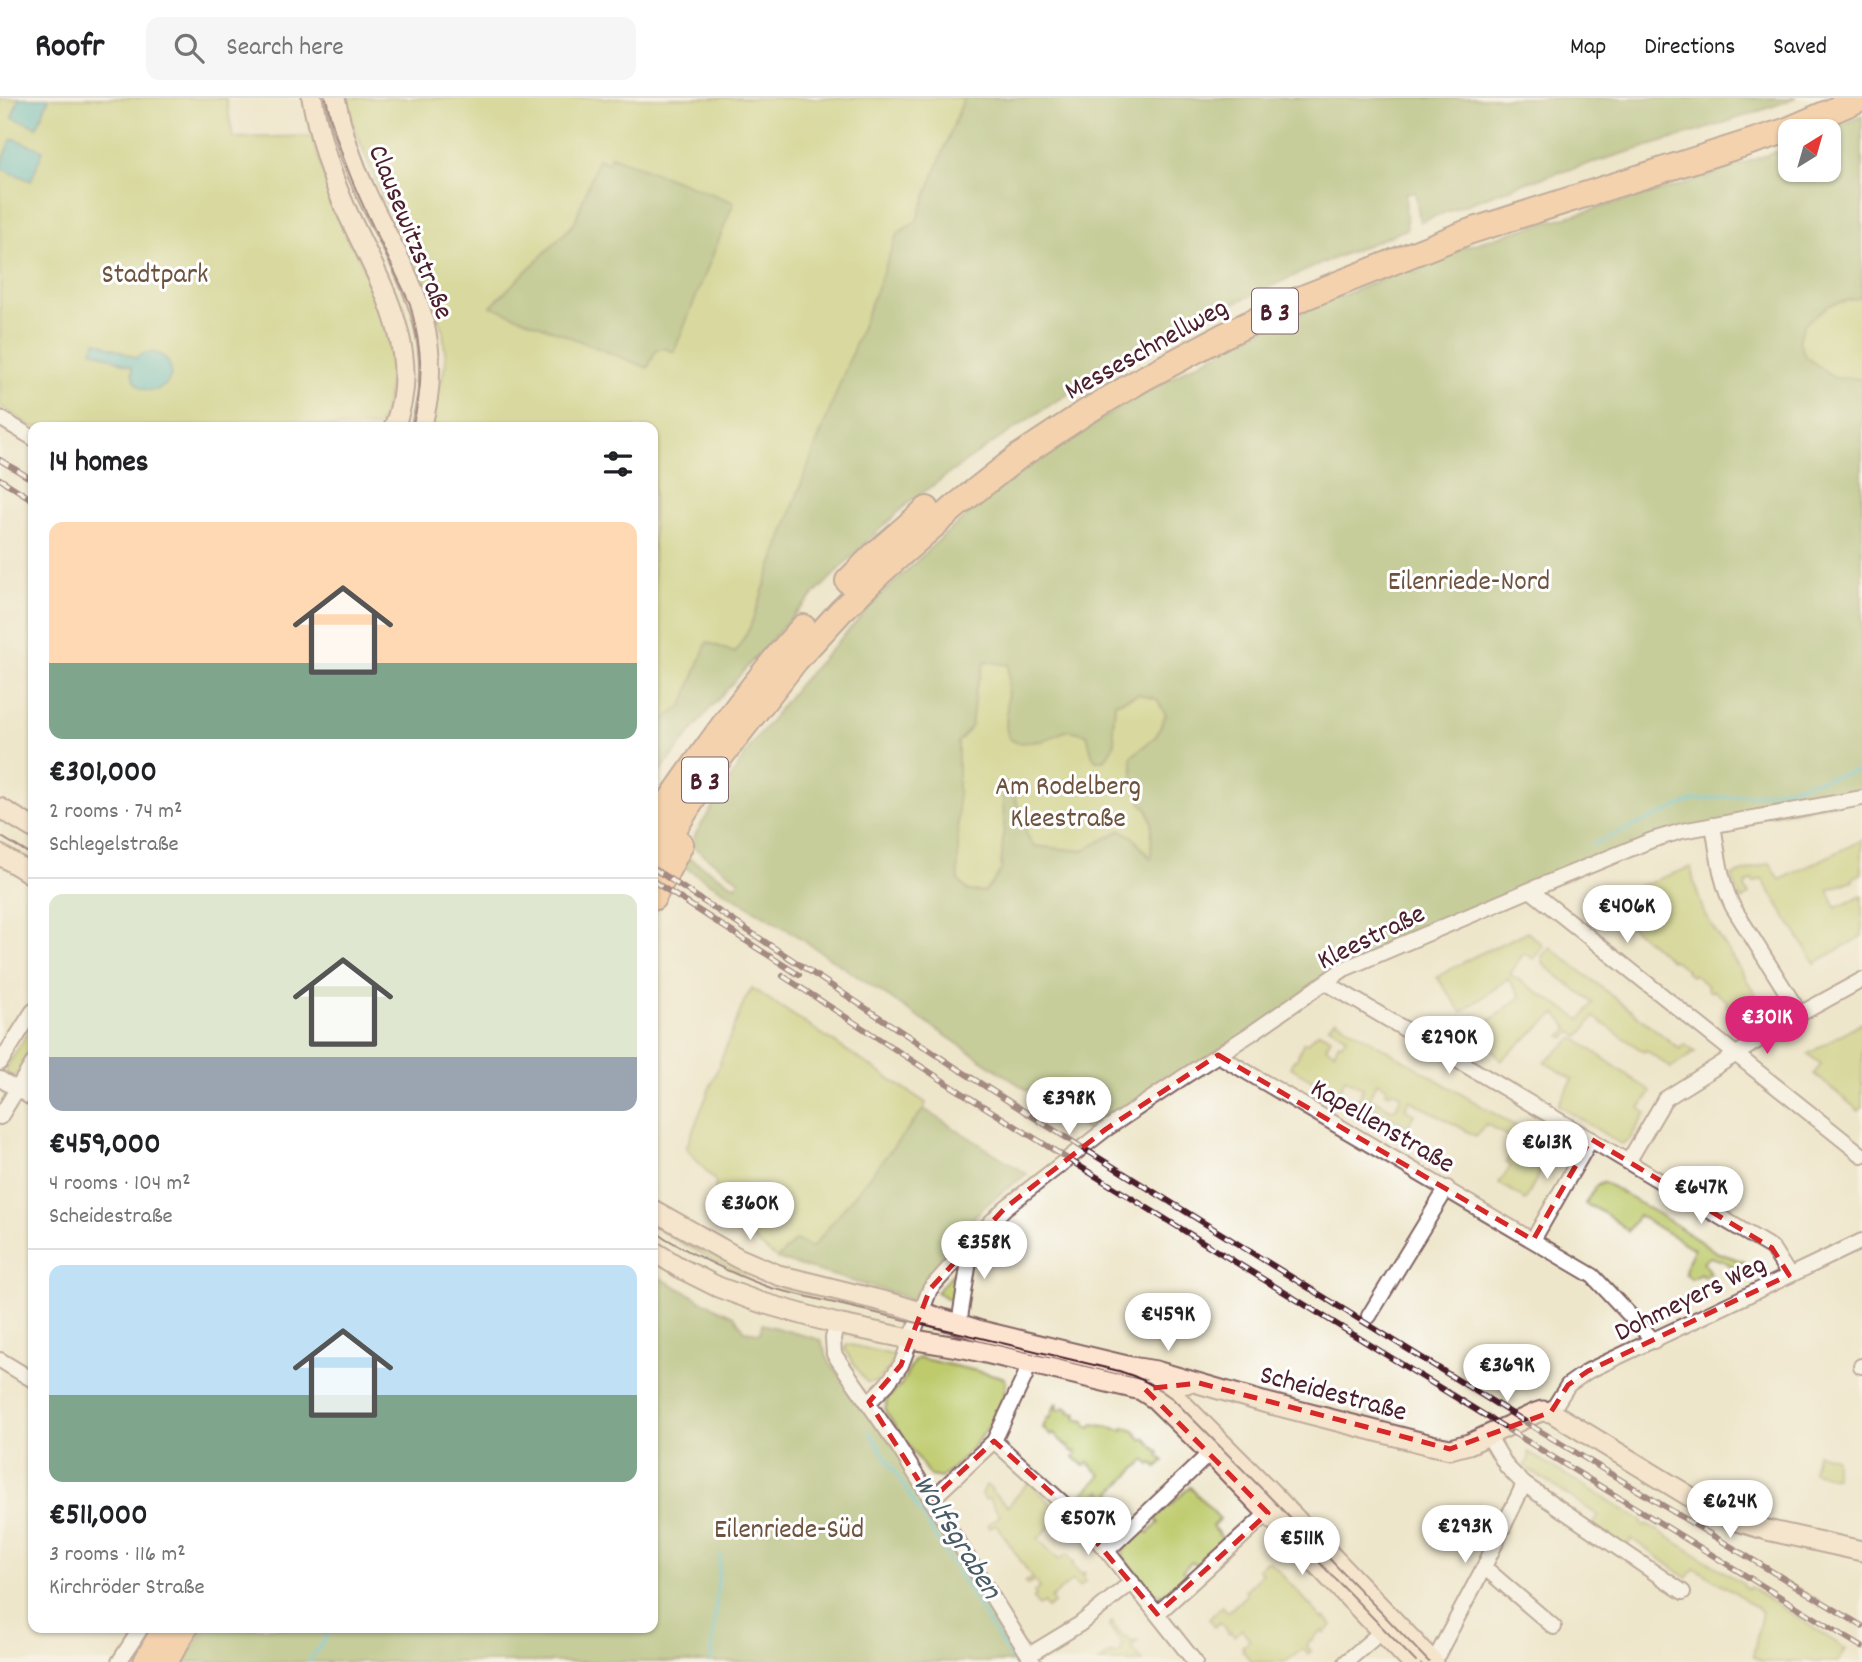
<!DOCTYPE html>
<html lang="en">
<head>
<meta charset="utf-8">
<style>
  body { margin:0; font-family:Dekko,sans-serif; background:#f6f6f6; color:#202124; height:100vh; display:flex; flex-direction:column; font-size:26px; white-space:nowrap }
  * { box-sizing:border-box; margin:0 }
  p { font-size:23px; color:#757577 }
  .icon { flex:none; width:38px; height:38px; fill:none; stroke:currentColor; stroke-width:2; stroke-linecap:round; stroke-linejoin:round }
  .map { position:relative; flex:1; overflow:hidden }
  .details { position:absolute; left:28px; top:324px; width:630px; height:1211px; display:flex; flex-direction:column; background:#fff; border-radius:14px; box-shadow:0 2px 5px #0004 }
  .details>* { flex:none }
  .needle { width:46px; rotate:37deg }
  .buttons { position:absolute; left:1778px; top:21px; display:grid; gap:14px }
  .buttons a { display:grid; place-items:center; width:63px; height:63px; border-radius:14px; background:#fff; box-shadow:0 2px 5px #0004; font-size:35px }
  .price { position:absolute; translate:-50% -60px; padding:0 16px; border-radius:24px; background:#fff; color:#222; font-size:23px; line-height:46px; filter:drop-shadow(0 2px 4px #0008) }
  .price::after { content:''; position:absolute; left:50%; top:42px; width:21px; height:16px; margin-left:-10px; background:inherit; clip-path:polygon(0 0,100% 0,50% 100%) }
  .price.current { background:#db2777; color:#fff }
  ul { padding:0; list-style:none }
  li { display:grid; align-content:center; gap:14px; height:371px; padding:0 21px }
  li+li { border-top:2px solid #e0e0e0 }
  li span { display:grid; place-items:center; height:217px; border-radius:14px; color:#555 }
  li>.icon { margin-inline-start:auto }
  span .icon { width:126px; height:126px; fill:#fffc; stroke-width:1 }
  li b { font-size:30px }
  h2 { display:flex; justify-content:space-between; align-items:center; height:84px; padding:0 21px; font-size:30px }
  header { display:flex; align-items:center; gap:42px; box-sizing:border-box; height:98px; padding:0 35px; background:#fff; border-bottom:2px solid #e0e0e0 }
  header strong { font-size:33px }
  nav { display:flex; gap:38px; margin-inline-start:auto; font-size:24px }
  .search { width:490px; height:63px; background:#f6f6f6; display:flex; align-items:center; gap:18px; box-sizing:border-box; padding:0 24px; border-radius:14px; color:#757577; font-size:26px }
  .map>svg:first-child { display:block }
  .green { fill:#beca6c; stroke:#84744c; stroke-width:2; fill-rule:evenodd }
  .forest { fill:#96ae60; stroke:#706646; stroke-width:2; fill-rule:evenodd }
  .water { fill:#48b7bf; stroke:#496b75; stroke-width:2 }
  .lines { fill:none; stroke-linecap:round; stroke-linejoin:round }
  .stream { stroke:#48b7bf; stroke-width:3.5 }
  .street-casing { stroke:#836563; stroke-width:18 }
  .secondary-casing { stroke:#836563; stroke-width:23 }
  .highway-casing { stroke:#836563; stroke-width:28 }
  .street { stroke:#fff; stroke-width:14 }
  .secondary { stroke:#fde4d1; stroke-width:19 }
  .highway { stroke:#fabb8c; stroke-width:24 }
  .tram { stroke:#4a1f2b; stroke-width:2 }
  .rail-casing { stroke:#4a1f2b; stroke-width:6 }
  .rail { stroke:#fff; stroke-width:3.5; stroke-dasharray:10; stroke-linecap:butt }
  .marked { fill:none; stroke:#d62828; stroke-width:5; stroke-dasharray:14 9; stroke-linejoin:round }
  .labels { text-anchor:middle; stroke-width:6; stroke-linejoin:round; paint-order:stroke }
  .shield { fill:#fff; stroke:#80626b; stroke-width:2 }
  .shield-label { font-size:26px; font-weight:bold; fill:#4a1f2b }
  .street-label { font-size:28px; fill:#4a1f2b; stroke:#fff }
  .park-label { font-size:28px; fill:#6d523e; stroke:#fff }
  .water-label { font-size:30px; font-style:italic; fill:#495c66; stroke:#fff }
</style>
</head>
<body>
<header>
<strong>Roofr</strong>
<div class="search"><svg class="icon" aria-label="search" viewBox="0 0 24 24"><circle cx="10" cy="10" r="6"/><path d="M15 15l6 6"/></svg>Search here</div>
<nav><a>Map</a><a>Directions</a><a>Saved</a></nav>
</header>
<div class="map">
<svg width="1862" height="1564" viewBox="0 0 1862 1564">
  <rect width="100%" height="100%" fill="#fff"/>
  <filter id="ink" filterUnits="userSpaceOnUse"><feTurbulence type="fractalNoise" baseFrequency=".0143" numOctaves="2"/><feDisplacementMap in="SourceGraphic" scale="14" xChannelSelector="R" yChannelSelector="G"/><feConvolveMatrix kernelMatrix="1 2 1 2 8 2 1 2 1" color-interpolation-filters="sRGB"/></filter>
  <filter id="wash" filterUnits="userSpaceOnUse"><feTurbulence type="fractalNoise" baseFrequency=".00686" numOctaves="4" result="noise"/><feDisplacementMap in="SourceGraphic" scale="28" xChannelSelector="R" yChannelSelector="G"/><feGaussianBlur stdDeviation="1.57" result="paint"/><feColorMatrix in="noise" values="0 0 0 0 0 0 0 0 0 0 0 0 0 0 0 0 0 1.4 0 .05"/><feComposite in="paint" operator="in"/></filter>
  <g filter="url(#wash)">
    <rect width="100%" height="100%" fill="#eee6cb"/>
    <path class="green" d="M0 0H226L233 40 312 38 325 80 387 225C393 260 393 297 378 329H33L0 308Z
      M346 0H964L916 124 805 376 750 529 735 555 707 544 683 607 653 631V329H430L446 264 443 233 418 170 380 93 349 16ZM611 58 674 254 664 250 656 252 491 208 574 126 598 62 608 65Z
      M1862 199V282L1854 280H1834L1805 258 1799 243 1804 226 1829 207Z
      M985 563 1009 567 1006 630 1042 643 1067 632 1087 636 1092 656 1096 662 1115 645 1113 631 1115 605 1138 596 1157 601 1166 616 1157 638 1147 709 1152 725 1151 762 1133 739 1121 732 1083 753 1034 748 1027 737 1022 717 1009 686 1003 684 1004 726 1001 772 991 787 984 794 969 793 958 782V644L971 629 975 593Z
      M1862 742V775L1853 780V782L1828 792 1836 810 1862 798V838L1815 865 1762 781 1754 785 1752 782 1746 786 1745 790 1749 797 1741 802 1732 778 1737 776 1770 765 1780 782Z
      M1691 769 1694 785 1704 815 1760 903 1738 916 1726 907 1728 904 1713 892 1711 894 1707 890 1708 888 1693 876 1691 878 1686 874 1687 872 1674 862H1671L1619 819 1616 822 1609 816 1610 814 1599 803Z
      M1527 834 1543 847 1534 861 1524 855 1510 876 1581 922 1593 905 1544 867 1542 858 1550 849 1680 951 1684 946 1695 954 1671 970 1646 952 1644 954 1594 919 1579 939 1572 934 1564 940 1561 938 1569 931 1556 915 1501 962 1477 932 1521 899 1508 881 1462 914 1437 879 1473 859Z
      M752 890 926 1005 924 1011 811 1151 796 1142 777 1161 713 1109 716 1084 686 1050 744 904Z
      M1336 922 1554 1051 1543 1070 1541 1069 1538 1072 1540 1074 1525 1103 1523 1102V1100L1499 1085 1511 1068 1506 1064 1517 1044 1486 1026 1476 1038 1410 1002 1405 1010 1414 1016 1408 1028 1358 1002 1362 995 1361 994 1363 990 1345 980 1340 992 1333 989 1331 993 1290 969 1294 962H1296L1299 957 1298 956 1304 944 1307 945 1319 934 1331 940 1326 949 1334 954 1339 944 1342 945 1345 940 1347 939 1329 928ZM1377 984 1387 990 1385 994 1390 996 1392 992 1401 997 1397 1008 1393 1012 1369 999Z
      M1862 924V1010L1859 1013 1814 976 1821 966 1808 956Z
      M33 926V950L17 977 12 979 7 976 6 970Z
      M1572 941H1576L1651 994 1640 1010 1646 1015 1629 1042 1621 1046 1558 1007 1573 981 1544 964Z
      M1604 1084 1673 1125 1716 1154 1745 1164 1739 1174 1723 1163 1710 1159 1703 1164 1710 1175 1703 1179 1701 1176 1691 1181 1685 1175 1687 1166 1694 1151 1638 1117 1628 1133C1614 1122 1602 1112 1585 1106L1595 1089Z
      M653 1125 689 1147 735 1167 892 1212 891 1216C851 1206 809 1197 770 1185 728 1172 690 1151 653 1128Z
      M961 1167 954 1204 936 1194Z
      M847 1246 892 1257 894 1260 890 1270 875 1284H867L863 1280 845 1252Z
      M919 1260 999 1278 1004 1280 1006 1284C1005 1317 966 1360 941 1380L930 1378 885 1313 887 1301 901 1287 914 1263Z
      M1056 1305 1058 1306 1057 1311 1062 1312 1063 1309 1070 1311 1069 1314 1077 1316 1076 1321 1085 1323 1086 1328 1091 1330 1094 1326 1123 1332 1124 1329 1133 1332 1142 1342 1145 1340 1159 1355 1158 1357 1164 1363 1157 1369 1153 1365 1150 1367 1145 1362 1111 1395 1116 1400 1113 1403 1110 1400 1108 1401 1101 1393 1089 1404 1082 1397 1101 1377 1088 1365 1084 1368 1074 1359 1077 1355 1075 1353 1073 1354 1054 1336 1051 1338 1043 1330 1047 1320H1050Z
      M1528 1354 1642 1423 1641 1425 1645 1428 1647 1426 1744 1486V1488L1748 1491 1750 1489 1846 1551 1838 1564H1815L1805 1562 1803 1564H1762L1753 1558 1762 1514 1736 1495 1695 1470 1687 1480 1632 1441 1623 1453 1590 1431 1599 1418 1524 1368 1529 1361Z
      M1817 1355 1835 1360V1380L1813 1374Z
      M1029 1384 1062 1416 1038 1441 1059 1462 1067 1456 1074 1465 1072 1467 1081 1476 1084 1474 1085 1476 1083 1478 1085 1484 1079 1489 1073 1482 1051 1500 1054 1505 1047 1510 1044 1505 1038 1508 1033 1500 1036 1498 1034 1494 1040 1490 1034 1482 1027 1487 1025 1484 1032 1480 997 1427 990 1430 988 1426 1000 1418 989 1400 985 1402 982 1396 986 1387 992 1391 991 1393 1008 1408Z
      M1190 1389 1220 1421 1212 1428 1223 1441 1196 1467 1192 1464 1183 1472 1186 1476C1177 1485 1167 1502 1153 1495L1124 1460 1123 1457 1124 1450 1144 1431 1148 1435 1159 1425 1155 1421Z
      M1266 1463 1270 1464 1323 1521 1325 1519 1332 1527 1324 1535 1322 1532 1306 1547 1311 1553 1308 1556 1303 1551 1285 1564H1252L1242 1552 1244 1550 1242 1548 1250 1542 1242 1531 1234 1538 1231 1534 1229 1536 1220 1524 1214 1529 1212 1527 1213 1525 1209 1521 1222 1508 1228 1514 1247 1496 1245 1493 1262 1476 1258 1471Z
      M1112 1524 1124 1540 1127 1538 1132 1545 1136 1542 1138 1544 1131 1549 1143 1564H1099L1112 1555 1114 1558 1122 1553 1120 1550 1123 1547 1109 1528Z"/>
    <path class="forest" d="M964 0H1797L1709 30 1521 86 1420 124 1415 94 1405 95 1407 131 1320 166 1171 234 1042 312 968 362 907 406 864 446 792 519 711 609 653 683V631L683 607 707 544 735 555 750 529 805 376 898 135 916 124Z
      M1862 18V199L1829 207 1804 226 1799 243 1805 258 1834 280H1854L1862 282V700L1682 733 1344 871 1097 1039 791 834 689 772 683 766 687 759 736 788 739 782 692 748 695 737 750 649 799 586 880 498 944 437 1017 377 1086 330 1185 272 1264 231 1412 168 1413 175 1421 173 1423 163 1433 159 1516 133 1678 88 1790 49V72H1829V33H1827ZM985 563 1009 567 1006 630 1009 641 1018 645 1042 643 1068 632 1087 636 1092 656 1096 662H1105L1115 645 1113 631 1115 605 1138 596 1157 601 1166 617 1156 638 1131 659 1134 684 1142 707 1147 709 1152 725 1151 761 1133 739 1121 732 1083 753 1034 748 1027 737 1022 717 1009 686 1002 684 1004 726 1001 772 991 787 984 794 968 793 958 782V644L971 629 975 593Z
      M611 58 734 104 674 254 664 250 656 252 648 270 491 208 574 126 598 61 608 65Z
      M924 1011 1027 1076C1012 1087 997 1097 983 1110 955 1136 934 1172 911 1203L899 1197 777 1161 796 1142 812 1150Z
      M653 1176 702 1203 734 1218 745 1233 760 1235 762 1226 821 1242C829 1269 836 1277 860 1291L1033 1564H184L205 1530H653Z"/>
    <path class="water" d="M19 0H49L37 29 12 19Z
      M12 40 43 52 31 83 0 70Z
      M96 243 136 260C163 241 184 277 161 290 155 293 150 293 144 291 134 287 132 279 132 269L92 252Z"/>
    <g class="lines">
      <path class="stream" d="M1593 746 1694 702 1759 696 1862 672
        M870 1334 1013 1564
        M309 1564 332 1530
        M711 1564 720 1458"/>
    </g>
  </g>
  <g filter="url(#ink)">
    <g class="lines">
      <defs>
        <path id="street" d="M0 320 33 340
          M1713 727C1718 755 1720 783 1733 809L1800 916
          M1530 792 1862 1057
          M1325 884 1511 994 1772 1150 1789 1177
          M1218 957 1593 1178 1654 1243
          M0 965 33 913
          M0 981 33 1001
          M0 1019 33 965
          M1628 1064 1665 1001 1800 916 1862 882
          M1533 1142 1591 1041
          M1369 1218 1447 1090
          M837 1226 833 1240 834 1256 896 1345 1033 1564
          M959 1226 970 1157 965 1152
          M0 1262 33 1282
          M1861 1268H1862
          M869 1304 887 1286 901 1267 930 1191 991 1124 1005 1110 1106 1031 1185 978 1252 935 1344 871 1530 792 1652 742 1682 733 1862 700
          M1551 1314 1568 1287 1588 1273 1862 1143
          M1488 1337 1507 1369 1524 1386 1683 1494
          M994 1343 1067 1409 1107 1453 1195 1564
          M931 1402 994 1343 1025 1278 1028 1266
          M1107 1453 1210 1355
          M1484 1469 1554 1529
          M1157 1516 1268 1415
          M1029 1557 1080 1526 1132 1484
          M119 1564 141 1530
          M1346 1564 1382 1533
          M1429 1564 1438 1556 1484 1469 1524 1386"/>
        <path id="secondary" d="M312 0C319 37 329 73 344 107 375 177 426 251 394 329
          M335 0C342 35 354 70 369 101 407 179 448 238 421 329
          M0 710 33 730
          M0 757 33 777
          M653 1112 738 1160 778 1177 898 1207 981 1233 1131 1269 1156 1273 1263 1304 1431 1347 1450 1351 1469 1346 1536 1315 1542 1313 1551 1314 1707 1409 1737 1423 1767 1432 1862 1453
          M653 1153 682 1171 718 1189 759 1204 837 1226 910 1241 969 1251 1141 1292 1187 1285
          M1156 1283 1165 1289 1267 1391 1433 1564
          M1141 1292 1155 1301 1210 1355 1411 1564"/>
        <path id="highway" d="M848 483 875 456 927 411
          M653 727C700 659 747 591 803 529
          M653 764 718 662 796 562 841 513 882 473 956 408 1018 359 1086 314 1146 279 1223 238 1300 201 1468 134 1785 33 1862 0
          M653 800 681 746
          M146 1564 165 1530
          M165 1564 185 1530"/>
      </defs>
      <use href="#street" class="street-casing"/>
      <use href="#secondary" class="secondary-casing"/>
      <use href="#highway" class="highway-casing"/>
      <use href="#street" class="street"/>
      <use href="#secondary" class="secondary"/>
      <use href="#highway" class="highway"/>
      <path class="tram" d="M326 0C341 74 379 138 410 206 422 251 425 284 412 329
        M0 738 33 758
        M653 1133C691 1156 729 1175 771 1190L1119 1273C1140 1279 1156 1288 1173 1301L1265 1394 1429 1564
        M1316 1461 1416 1564"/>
      <defs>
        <path id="rail" d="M0 362 33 382
          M0 381 33 402
          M653 770 958 971 1049 1029 1540 1333 1862 1528
          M653 783 799 877
          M783 878 948 986 1092 1076 1862 1549"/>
      </defs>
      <use href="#rail" class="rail-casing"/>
      <use href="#rail" class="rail"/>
    </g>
  </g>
  <path d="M0 0H1862V1564H0ZM1218 957 1533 1142 1591 1041 1772 1150 1789 1177 1588 1273 1568 1287 1551 1314 1450 1351 1199 1285 1145 1291 1268 1415 1157 1516 1067 1409 994 1343 931 1402 869 1304 901 1267 930 1191 1005 1110 1106 1031Z" fill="#eee6cb" fill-opacity=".55" fill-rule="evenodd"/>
  <path class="marked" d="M1218 957 1533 1142 1591 1041 1772 1150 1789 1177 1588 1273 1568 1287 1551 1314 1450 1351 1199 1285 1145 1291 1268 1415 1157 1516 1067 1409 994 1343 931 1402 869 1304 901 1267 930 1191 1005 1110 1106 1031Z"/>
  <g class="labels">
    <g class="shield">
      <rect x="1252" y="190.5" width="46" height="45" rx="5"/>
      <rect x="682" y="659.5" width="46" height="45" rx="5"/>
    </g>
    <g class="shield-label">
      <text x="1275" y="222">B 3</text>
      <text x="705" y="691">B 3</text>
    </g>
    <g class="street-label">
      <text transform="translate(413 133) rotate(68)" y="10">Clausewitzstraße</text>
      <text transform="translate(1145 249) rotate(-29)" y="10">Messeschnellweg</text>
      <text transform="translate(1370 837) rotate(-26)" y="10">Kleestraße</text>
      <text transform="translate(1384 1026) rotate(30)" y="10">Kapellenstraße</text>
      <text transform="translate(1689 1198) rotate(-26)" y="10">Dohmeyers Weg</text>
      <text transform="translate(1334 1293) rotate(15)" y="10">Scheidestraße</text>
    </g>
    <g class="park-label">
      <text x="155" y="184">Stadtpark</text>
      <text x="1469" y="491">Eilenriede-Nord</text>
      <text x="1068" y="696">Am Rodelberg<tspan x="1068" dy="32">Kleestraße</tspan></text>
      <text x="789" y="1439">Eilenriede-Süd</text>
    </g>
    <g class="water-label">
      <text transform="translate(959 1438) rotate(58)" y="10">Wolfsgraben</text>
    </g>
  </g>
</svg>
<div class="buttons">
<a><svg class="needle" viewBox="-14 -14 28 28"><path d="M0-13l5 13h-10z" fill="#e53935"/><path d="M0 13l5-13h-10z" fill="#757577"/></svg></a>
</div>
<b class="price" style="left:1627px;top:847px">€406K</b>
<b class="price current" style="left:1767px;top:958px">€301K</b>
<b class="price" style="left:1449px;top:978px">€290K</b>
<b class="price" style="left:1069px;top:1039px">€398K</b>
<b class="price" style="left:1547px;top:1083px">€613K</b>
<b class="price" style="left:1701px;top:1128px">€647K</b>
<b class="price" style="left:750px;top:1144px">€360K</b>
<b class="price" style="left:984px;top:1183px">€358K</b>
<b class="price" style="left:1168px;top:1255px">€459K</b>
<b class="price" style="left:1507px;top:1306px">€369K</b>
<b class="price" style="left:1730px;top:1442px">€624K</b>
<b class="price" style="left:1088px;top:1459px">€507K</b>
<b class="price" style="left:1465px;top:1467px">€293K</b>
<b class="price" style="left:1302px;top:1479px">€511K</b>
<section class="details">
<h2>14 homes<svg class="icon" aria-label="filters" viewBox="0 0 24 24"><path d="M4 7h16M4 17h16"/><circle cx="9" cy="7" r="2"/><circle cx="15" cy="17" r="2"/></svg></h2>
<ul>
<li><span style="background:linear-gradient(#ffd9b3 65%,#7fa58c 0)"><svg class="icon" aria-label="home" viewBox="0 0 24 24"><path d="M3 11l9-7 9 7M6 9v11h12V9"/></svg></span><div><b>€301,000</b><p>2 rooms · 74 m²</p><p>Schlegelstraße</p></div></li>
<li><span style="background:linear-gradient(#dfe7d0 75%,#9aa5b1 0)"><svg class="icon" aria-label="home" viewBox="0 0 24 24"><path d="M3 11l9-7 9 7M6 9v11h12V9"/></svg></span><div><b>€459,000</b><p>4 rooms · 104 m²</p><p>Scheidestraße</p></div></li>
<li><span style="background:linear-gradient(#bfe0f5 60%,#7fa58c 0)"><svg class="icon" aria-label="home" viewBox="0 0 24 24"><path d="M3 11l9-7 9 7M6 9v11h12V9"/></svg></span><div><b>€511,000</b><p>3 rooms · 116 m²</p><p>Kirchröder Straße</p></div></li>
</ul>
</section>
</div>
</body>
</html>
